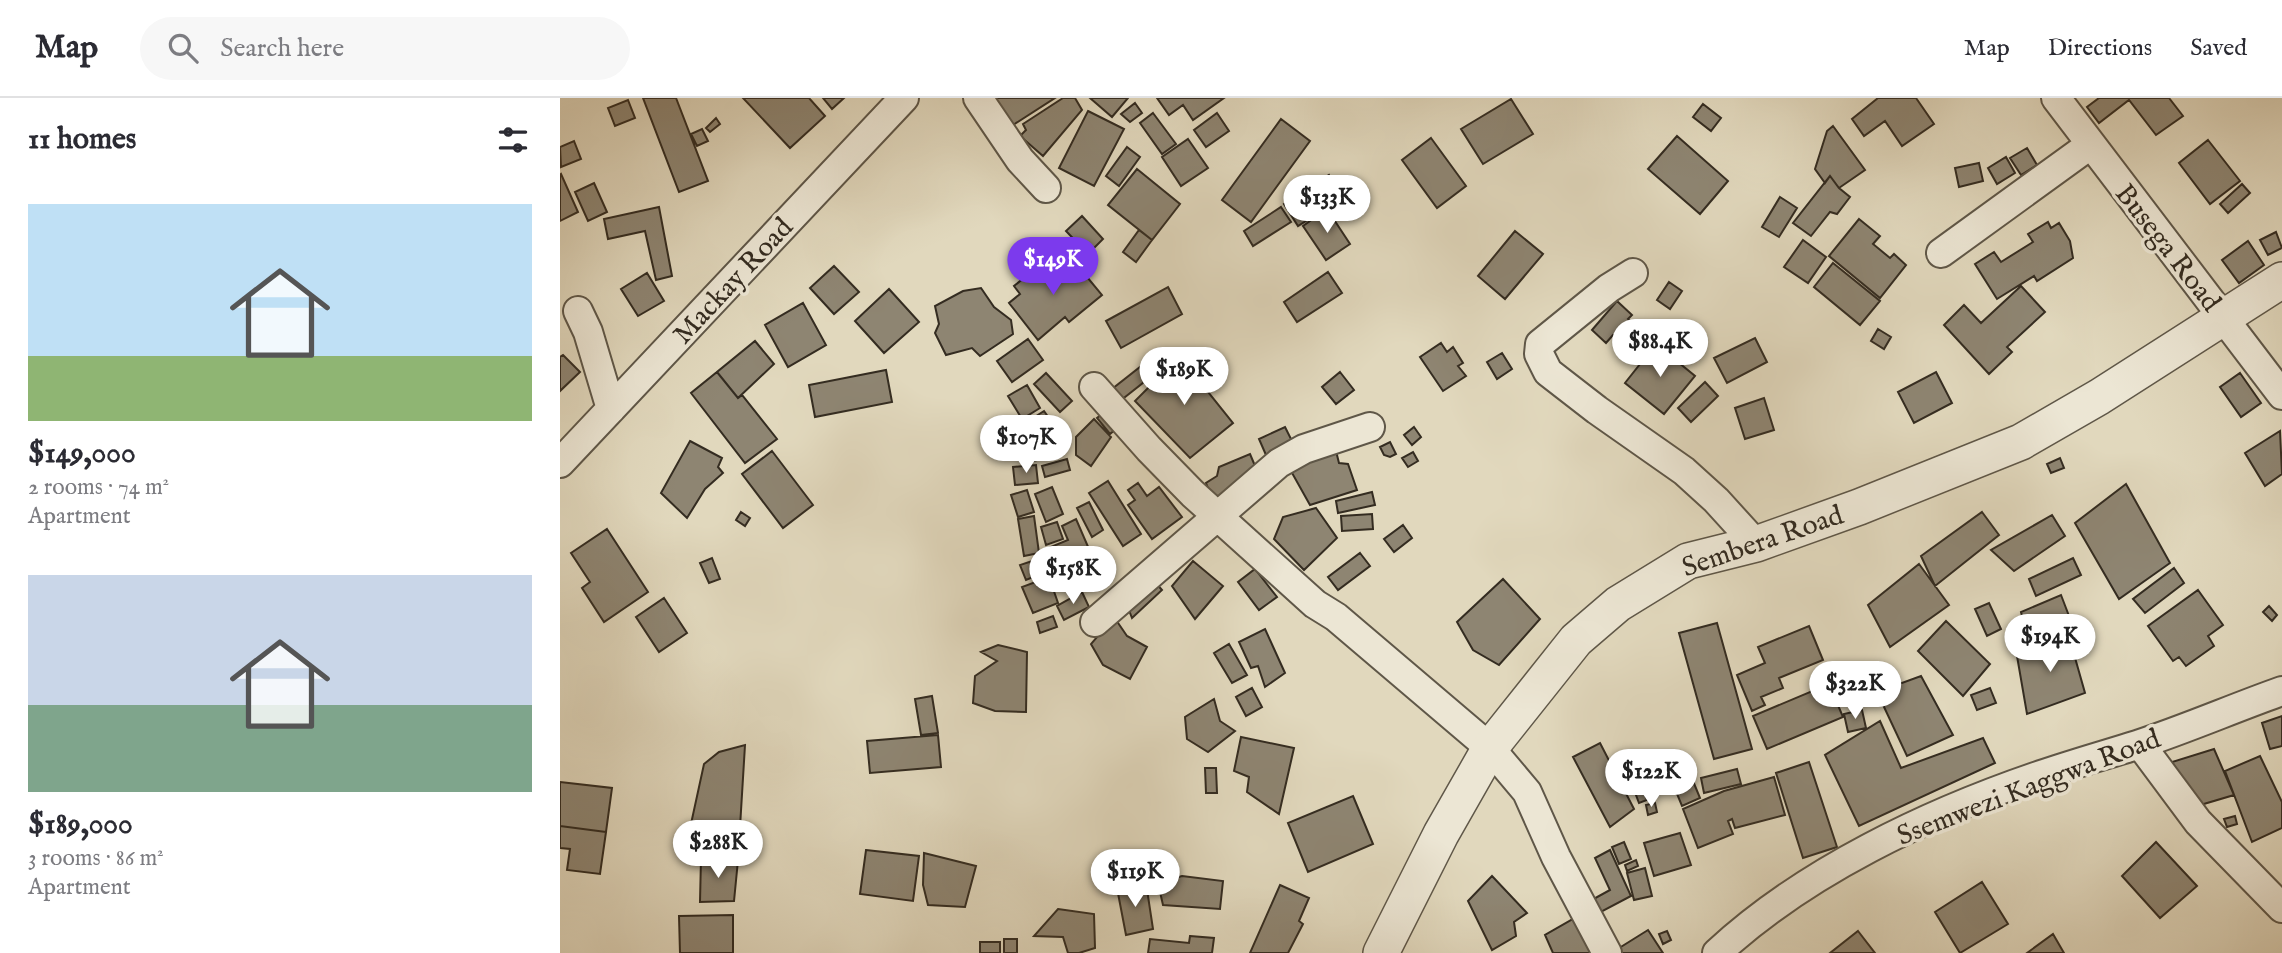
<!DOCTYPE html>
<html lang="en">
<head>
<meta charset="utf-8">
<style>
  body { margin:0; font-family:"IM FELL English",serif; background:#f7f7f7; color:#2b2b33; height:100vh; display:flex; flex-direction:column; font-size:26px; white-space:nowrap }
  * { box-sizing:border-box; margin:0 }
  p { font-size:23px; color:#7c7c81 }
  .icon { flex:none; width:38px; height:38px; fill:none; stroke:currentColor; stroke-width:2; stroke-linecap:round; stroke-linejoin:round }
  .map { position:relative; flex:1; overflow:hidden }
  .sheet { display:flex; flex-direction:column; background:#fff; width:560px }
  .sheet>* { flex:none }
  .price { position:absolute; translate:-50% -60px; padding:0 16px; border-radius:24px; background:#fff; color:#222; font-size:23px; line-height:46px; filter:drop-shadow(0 2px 4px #0008) }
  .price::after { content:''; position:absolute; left:50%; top:42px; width:21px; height:16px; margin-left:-10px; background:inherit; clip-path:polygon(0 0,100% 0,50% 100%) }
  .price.on { background:#7c3aed; color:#fff }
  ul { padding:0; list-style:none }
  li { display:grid; align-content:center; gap:14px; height:371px; padding:0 28px }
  li span { display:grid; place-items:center; height:217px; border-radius:0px; color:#555 }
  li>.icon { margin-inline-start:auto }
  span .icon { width:126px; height:126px; fill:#fffc; stroke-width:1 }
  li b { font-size:30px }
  h2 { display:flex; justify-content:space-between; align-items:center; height:84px; padding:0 28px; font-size:30px }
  header { display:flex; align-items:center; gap:42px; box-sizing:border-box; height:98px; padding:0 35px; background:#fff; border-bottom:2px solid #e1e1e2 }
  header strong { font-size:33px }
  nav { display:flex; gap:38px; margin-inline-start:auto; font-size:24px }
  .search { width:490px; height:63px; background:#f7f7f7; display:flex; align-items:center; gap:18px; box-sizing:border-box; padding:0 24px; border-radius:38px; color:#7c7c81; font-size:26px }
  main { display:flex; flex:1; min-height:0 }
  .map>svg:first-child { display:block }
  .building { fill:#8e8572; stroke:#342c21; stroke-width:2 }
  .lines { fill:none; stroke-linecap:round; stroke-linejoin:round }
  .minor-casing { stroke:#5f5748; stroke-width:32 }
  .tertiary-casing { stroke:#5f5748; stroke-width:38 }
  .minor { stroke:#ece6d4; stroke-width:28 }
  .tertiary { stroke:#ece6d4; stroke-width:35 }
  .labels { text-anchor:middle; stroke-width:7; stroke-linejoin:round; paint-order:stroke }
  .street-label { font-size:28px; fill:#342c21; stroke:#ece6d4 }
</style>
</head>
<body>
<header>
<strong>Map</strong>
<div class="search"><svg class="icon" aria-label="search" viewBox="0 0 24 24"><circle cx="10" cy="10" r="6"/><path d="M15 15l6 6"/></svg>Search here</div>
<nav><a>Map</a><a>Directions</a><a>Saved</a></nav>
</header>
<main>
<section class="sheet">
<h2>11 homes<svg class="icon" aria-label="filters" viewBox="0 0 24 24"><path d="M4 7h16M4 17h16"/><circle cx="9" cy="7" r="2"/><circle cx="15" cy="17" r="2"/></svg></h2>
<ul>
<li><span style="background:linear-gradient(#bfe0f5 70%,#8fb573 0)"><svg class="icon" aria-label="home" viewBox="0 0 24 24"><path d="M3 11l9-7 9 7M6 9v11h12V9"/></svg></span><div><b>$149,000</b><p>2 rooms · 74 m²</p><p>Apartment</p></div></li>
<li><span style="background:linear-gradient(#c9d6e8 60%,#7fa58c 0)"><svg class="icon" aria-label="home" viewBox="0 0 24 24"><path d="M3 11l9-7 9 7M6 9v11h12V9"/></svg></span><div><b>$189,000</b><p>3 rooms · 86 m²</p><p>Apartment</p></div></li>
</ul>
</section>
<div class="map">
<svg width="1722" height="855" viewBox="0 0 1722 855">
  <rect width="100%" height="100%" fill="#e1d8bd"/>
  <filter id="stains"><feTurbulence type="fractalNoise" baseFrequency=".00286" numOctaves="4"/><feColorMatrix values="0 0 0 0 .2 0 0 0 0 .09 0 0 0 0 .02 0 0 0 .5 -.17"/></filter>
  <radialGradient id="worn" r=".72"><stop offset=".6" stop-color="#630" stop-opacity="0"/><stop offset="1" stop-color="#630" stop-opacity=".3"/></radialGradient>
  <path class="building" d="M83 0H116L148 83 119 94Z
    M183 0H249L265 18 230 50Z
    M263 0H284L272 11Z
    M435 0H495L453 27Z
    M503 0H515L522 12 483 58 460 38 466 32 463 26Z
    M530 0H568L552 19Z
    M597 0H664L633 22 623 7 609 17Z
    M1318 0H1356L1374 26 1342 48 1325 23 1304 38 1292 21Z
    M1539 0H1609L1623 18 1596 37 1569 2 1539 25 1527 9Z
    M951 1 973 36 923 66 901 31Z
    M68 2 75 20 55 28 48 10Z
    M575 5 582 15 570 24 561 16Z
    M1143 6 1161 20 1151 33 1133 19Z
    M528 13 564 31 534 88 499 70Z
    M593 15 616 46 602 56 580 25Z
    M657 15 669 33 646 49 634 32Z
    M156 20 160 26 150 34 146 30Z
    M721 21 750 43 691 124 662 102Z
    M1273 28 1305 72 1279 90 1270 78 1265 85 1255 71 1267 33Z
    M142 31 148 43 137 48 131 36Z
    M1117 38 1168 83 1140 116 1088 71Z
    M871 40 906 88 877 110 842 62Z
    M628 41 648 70 621 88 602 59Z
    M1648 42 1680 83 1650 106 1619 65Z
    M14 43 21 61 1 69 0 49Z
    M567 49 580 59 559 88 546 78Z
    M1467 50 1477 67 1461 77 1450 60Z
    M1446 59 1455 75 1437 86 1428 70Z
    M1419 65 1423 83 1399 89 1395 70Z
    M577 71 620 106 592 142 548 107Z
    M1 76 18 114 0 123V77Z
    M769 77 783 99 738 128 724 106Z
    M1270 78 1279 90 1290 99 1277 116 1270 114 1251 138 1233 125Z
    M34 85 47 114 28 123 15 94Z
    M1682 86 1690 95 1668 115 1660 106Z
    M1220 99 1237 110 1219 139 1202 129Z
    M99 109 112 178 96 182 85 133 48 141 44 121Z
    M721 109 731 124 693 148 684 133Z
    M767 111 790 146 766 162 743 128Z
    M522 118 543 141 528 156 506 133Z
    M1299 121 1320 138 1313 146 1330 160 1334 156 1346 167 1320 200 1269 158Z
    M1488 124 1491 130 1499 125 1510 143 1513 160 1477 183 1474 178 1437 201 1415 166 1434 154 1441 164 1473 144 1468 136Z
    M579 132 592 142 576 164 563 154Z
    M955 133 983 156 945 201 918 178Z
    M1716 134 1722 150 1708 157 1700 142Z
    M1243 142 1266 159 1248 185 1224 169Z
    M1688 143 1704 167 1679 185 1662 162Z
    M513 162 542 197 509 224 505 219 478 242 449 205 460 196 454 188 480 167 487 176 497 167 501 172Z
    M1273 165 1320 203 1300 227 1254 189Z
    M274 168 299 194 274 216 250 190Z
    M768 174 782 195 737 224 724 204Z
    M87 175 104 203 78 218 61 191Z
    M1109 184 1122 193 1110 211 1097 202Z
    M1461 188 1485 214 1447 249 1452 254 1429 276 1384 227 1404 207 1421 225Z
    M608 189 622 216 561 250 546 223Z
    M421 190 434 209 451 222 453 236 420 258 412 250 386 257 375 235 379 226 375 208 403 193Z
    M329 191 359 224 324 255 295 223Z
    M1057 203 1072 217 1068 221 1088 238 1073 255 1053 237 1046 245 1032 232Z
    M243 205 266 247 228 269 205 227Z
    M1318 231 1331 239 1324 251 1311 243Z
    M1195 240 1207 264 1167 285 1154 260Z
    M468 241 483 262 452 284 437 263Z
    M195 243 214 266 178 300 157 274Z
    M881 245 887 254 893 249 903 265 898 268 906 278 883 293 860 259Z
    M1096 246 1135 278 1104 316 1065 285Z
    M625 253 641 276 640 284 673 325 630 360 575 303Z
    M942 255 952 271 937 281 927 264Z
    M3 257 20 274 0 293V259Z
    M594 258 603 269 560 303 552 291Z
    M326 272 332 304 255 319 249 287Z
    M157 274 178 300 182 297 217 341 185 365 131 295Z
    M780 274 794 292 776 306 762 289Z
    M1376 274 1392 305 1354 325 1338 294Z
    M486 275 512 303 500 314 474 286Z
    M1680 275 1701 305 1681 319 1660 289Z
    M1145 284 1158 298 1131 324 1118 310Z
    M467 287 480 310 462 321 448 298Z
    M1204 300 1214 332 1185 341 1175 310Z
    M484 313 491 323 477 333 470 322Z
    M542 316 556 331 550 336 537 320Z
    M534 321 551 339 531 368 516 357V339Z
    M498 324 510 342 487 355 477 337Z
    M725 329 732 343 706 357 699 341Z
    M854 329 861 339 852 347 844 337Z
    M1720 333 1722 376 1705 388 1685 355Z
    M130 343 162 360 158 369 163 375 145 391 127 420 101 395Z
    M830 344 836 356 830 359 824 357 820 349Z
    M480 349 483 361 466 364 464 352Z
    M212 353 253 407 223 430 182 376Z
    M776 353 779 365 788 366 797 392 750 407 727 366Z
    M853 354 858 363 848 369 842 360Z
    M690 356 698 375 654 406 646 385 657 378 659 369Z
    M1500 360 1504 370 1491 375 1487 366Z
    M507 361 510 372 485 379 482 368Z
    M476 367 478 385 455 387 453 369Z
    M548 383 581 436 563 448 529 395Z
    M578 385 587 398 599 389 622 419 592 441 568 407 575 402 568 392Z
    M1566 386 1610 465 1559 501 1515 425Z
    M492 389 503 416 486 424 475 396Z
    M467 392 474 414 458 419 451 397Z
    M812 394 815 407 778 415 776 403Z
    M529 404 543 432 532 439 517 410Z
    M756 410 777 440 744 472 714 441 723 419Z
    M181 414 190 420 185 428 176 422Z
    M1422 414 1439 437 1375 488 1361 458Z
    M812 416 813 431 782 433 781 418Z
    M1492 417 1505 438 1454 473 1431 452Z
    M474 418 479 455 464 458 458 421Z
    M516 421 529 451 488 470 481 453 508 442 502 428Z
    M497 424 503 441 486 447 481 429Z
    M843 427 852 440 834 454 824 441Z
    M47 431 88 494 44 524 22 490 30 484 11 455Z
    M800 455 810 468 778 492 768 479Z
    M152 460 160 481 149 485 140 465Z
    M520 460 531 483 511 493 500 469Z
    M1513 460 1521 477 1476 498 1469 481Z
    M478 461 483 475 466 482 460 467Z
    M633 463 663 488 635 521 612 488Z
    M1359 466 1389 507 1330 549 1308 507Z
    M1614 470 1624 485 1585 515 1573 501Z
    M695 471 717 499 699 512 678 484Z
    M588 476 602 492 572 520 564 499Z
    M489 479 498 505 473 515 462 489Z
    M943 481 980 521 939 567 913 552 897 524Z
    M1638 492 1663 527 1648 538 1654 548 1626 568 1619 559 1613 563 1588 528Z
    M522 494 529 509 504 522 497 508Z
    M1501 497 1509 518 1468 540 1461 514Z
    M104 500 127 535 99 554 76 519Z
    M1429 505 1441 531 1427 538 1415 511Z
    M1709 508 1717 517 1712 523 1703 514Z
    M493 518 497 529 480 535 477 524Z
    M554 519 567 538 587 549 570 581 543 567 531 546Z
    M1386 523 1430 566 1403 598 1358 553Z
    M1157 525 1192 651 1154 661 1119 535Z
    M1249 528 1263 562 1219 580 1223 590 1201 599 1205 607 1192 613 1177 577 1205 565 1198 549Z
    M705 531 725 575 705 589 698 568 691 570 679 544Z
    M1508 535 1525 595 1467 616 1457 558Z
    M669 546 687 577 672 585 654 555Z
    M438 547 467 554 466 614 435 613 413 605 415 578 437 563 421 554Z
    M1361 578 1393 637 1347 658 1317 594Z
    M1269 586 1283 619 1207 651 1193 618Z
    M692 590 702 609 686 618 676 599Z
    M1430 590 1436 605 1417 612 1411 597Z
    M372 598 378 635 361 637 355 601Z
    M654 601 660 623 675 633 648 654 627 641 625 619Z
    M1302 612 1306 630 1288 634 1284 616Z
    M1722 618V648L1710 651 1702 625Z
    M1320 623 1341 670 1423 640 1435 665 1299 728 1265 657Z
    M378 637 381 669 310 675 307 643Z
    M681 639 734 650 719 716 687 694 689 679 674 673Z
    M1040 645 1074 711 1050 729 1013 659Z
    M185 647 178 762 124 758 144 666 159 654Z
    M1654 651 1674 697 1637 708 1612 664Z
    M1700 658 1722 704V730L1692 744 1665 673Z
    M1249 664 1277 749 1243 760 1216 675Z
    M645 670H656L657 695H646Z
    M1177 671 1181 686 1144 695 1141 680Z
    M1214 679 1225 717 1175 730 1172 721 1168 723 1173 736 1138 750 1123 711 1164 693Z
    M1133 683 1140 700 1122 708 1115 691Z
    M0 684 52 690 46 734 0 728Z
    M1082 686 1087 702 1079 705 1073 689Z
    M793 698 813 746 748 774 728 725Z
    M1095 705 1097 714 1088 717 1086 707Z
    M1675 718 1677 726 1667 729 1664 721Z
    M0 728 46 734 40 776 7 772 10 751 0 750Z
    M1120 735 1131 767 1094 778 1084 745Z
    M1064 744 1071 761 1059 766 1052 749Z
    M1596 744 1637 788 1600 820 1562 778Z
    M306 752 359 758 353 803 300 796Z
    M1050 752 1071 798 1037 816 1030 803 1050 792 1035 760Z
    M364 755 416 768 405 809 368 807 363 787Z
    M141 760 178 762 174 803 140 804Z
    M1076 762 1078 768 1067 773 1065 767Z
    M1085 770 1092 798 1074 802 1067 775Z
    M622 778 663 783 660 811 603 807 598 785Z
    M932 778 967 815 954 824 956 838 932 852 908 803Z
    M1422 784 1448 826 1400 855 1375 814Z
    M586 785 593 831 566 837 557 790Z
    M720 787 749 800 739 823 743 826 728 855H690Z
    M498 811 534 816 535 850 519 855H508L503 839 474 838Z
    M173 817V855H120L119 818Z
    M1013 821 1031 855H993L985 837Z
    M1088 832 1103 855H1058L1056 852Z
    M1107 833 1111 842 1103 846 1099 836Z
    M1298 833 1315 855H1270Z
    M1493 836 1504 855H1467Z
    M630 838 654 840 652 855H588L590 841 629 845Z
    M444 841H457V855H444Z
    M420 844H440V855H420Z"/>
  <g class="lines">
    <defs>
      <path id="minor" d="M418 0 460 62 486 90
        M1496 0 1722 297
        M1381 155 1530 47
        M1073 175 1049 190 980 246 979 256 988 274 1037 312 1124 373 1156 402 1196 446
        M18 213 28 234 51 311
        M534 289 589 351 633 396 755 506 776 519 930 650 967 694 996 759 1047 855
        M0 365 344 0
        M535 524 719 365 744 351 810 329
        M1580 646 1638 724 1722 810
        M1157 855C1244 774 1369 715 1481 677 1513 666 1545 657 1577 647 1626 631 1674 610 1722 593"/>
      <path id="tertiary" d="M821 855 881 736 930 650 1016 542 1058 506 1128 463 1196 446 1299 409 1461 344 1539 299 1722 182"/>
    </defs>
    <use href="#minor" class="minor-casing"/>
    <use href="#tertiary" class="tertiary-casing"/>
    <use href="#minor" class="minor"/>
    <use href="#tertiary" class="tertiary"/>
  </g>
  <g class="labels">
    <g class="street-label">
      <text transform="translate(1609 149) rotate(52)" y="10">Busega Road</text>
      <text transform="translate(172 182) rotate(-47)" y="10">Mackay Road</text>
      <text transform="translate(1202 442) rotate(-19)" y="10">Sembera Road</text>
      <text transform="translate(1468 688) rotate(-21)" y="10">Ssemwezi Kaggwa Road</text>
    </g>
  </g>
  <rect width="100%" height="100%" filter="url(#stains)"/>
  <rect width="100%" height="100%" fill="url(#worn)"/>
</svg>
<b class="price" style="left:767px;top:137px">$133K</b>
<b class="price on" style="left:493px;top:199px">$149K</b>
<b class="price" style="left:1100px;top:281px">$88.4K</b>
<b class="price" style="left:624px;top:309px">$189K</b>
<b class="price" style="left:466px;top:377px">$107K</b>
<b class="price" style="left:513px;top:508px">$158K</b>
<b class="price" style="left:1490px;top:576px">$194K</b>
<b class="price" style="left:1295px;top:623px">$322K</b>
<b class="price" style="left:1091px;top:711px">$122K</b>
<b class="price" style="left:158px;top:782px">$288K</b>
<b class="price" style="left:575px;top:811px">$119K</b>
</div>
</main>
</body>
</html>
